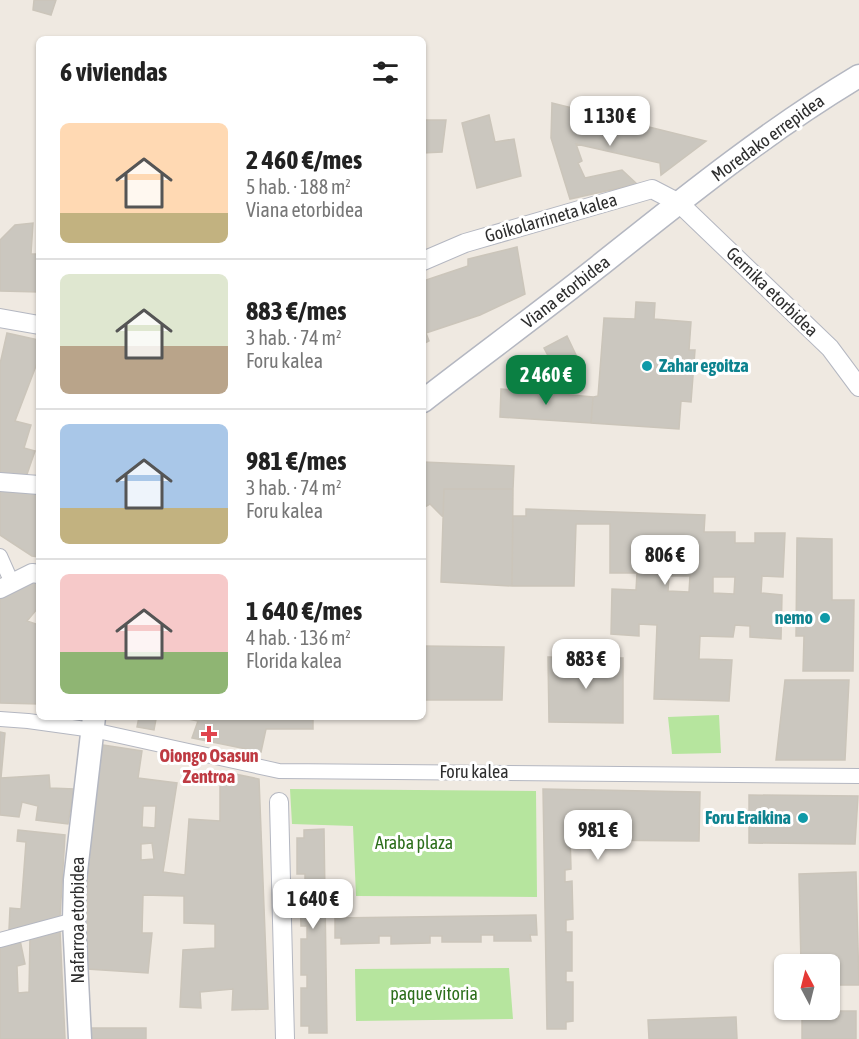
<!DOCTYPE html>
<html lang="es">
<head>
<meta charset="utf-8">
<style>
  body { margin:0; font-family:"Asap Condensed",sans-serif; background:#f6f6f6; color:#222; height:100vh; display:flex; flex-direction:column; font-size:22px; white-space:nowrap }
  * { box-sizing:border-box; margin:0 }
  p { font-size:20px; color:#767676 }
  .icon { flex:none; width:33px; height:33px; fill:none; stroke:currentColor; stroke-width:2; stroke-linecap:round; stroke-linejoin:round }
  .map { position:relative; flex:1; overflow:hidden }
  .drawer { position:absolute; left:36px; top:36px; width:390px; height:684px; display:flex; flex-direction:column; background:#fff; border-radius:9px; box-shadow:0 2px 4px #0004 }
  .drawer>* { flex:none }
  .needle { width:39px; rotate:353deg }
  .controls { position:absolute; left:774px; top:954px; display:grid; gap:12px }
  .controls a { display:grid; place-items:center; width:66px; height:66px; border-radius:9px; background:#fff; box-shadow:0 2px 4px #0004; font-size:30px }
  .price { position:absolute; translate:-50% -51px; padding:0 14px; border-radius:12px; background:#fff; color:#222; font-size:20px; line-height:39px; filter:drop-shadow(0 2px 3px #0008) }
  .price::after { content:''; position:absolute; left:50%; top:36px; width:18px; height:14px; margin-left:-9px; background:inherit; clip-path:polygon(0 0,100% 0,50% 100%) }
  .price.selected { background:#0b8043; color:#fff }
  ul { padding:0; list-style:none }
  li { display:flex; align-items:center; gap:18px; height:150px; padding:0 24px }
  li+li { border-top:2px solid #e0e0e0 }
  li span { display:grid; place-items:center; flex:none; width:168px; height:120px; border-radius:9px; color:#555 }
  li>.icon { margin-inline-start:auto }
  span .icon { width:72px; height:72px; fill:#fffc; stroke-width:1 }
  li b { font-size:26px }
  h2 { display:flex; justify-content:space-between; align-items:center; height:72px; padding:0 24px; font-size:26px }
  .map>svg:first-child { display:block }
  .green { fill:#b6e59e }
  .building { fill:#cbc7bf; stroke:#cbc5ba; stroke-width:1.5; fill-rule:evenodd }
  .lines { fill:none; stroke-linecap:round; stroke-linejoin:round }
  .pedestrian-casing { stroke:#b4b7c1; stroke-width:16 }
  .minor-casing { stroke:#b4b7c1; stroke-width:20 }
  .tertiary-casing { stroke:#b4b7c1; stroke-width:25 }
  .pedestrian { stroke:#fff; stroke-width:14 }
  .minor { stroke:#fff; stroke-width:18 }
  .tertiary { stroke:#fff; stroke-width:22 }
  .culture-dot { fill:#0f9aa8; stroke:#fff; stroke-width:2 }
  .health-dot { fill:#e0444e; stroke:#fff; stroke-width:2 }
  .labels { text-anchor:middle; stroke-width:6; stroke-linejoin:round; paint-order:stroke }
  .street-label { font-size:18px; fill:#2e2e2e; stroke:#fff }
  .culture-label { font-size:18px; font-weight:bold; fill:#0d838f; stroke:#fff; text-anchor:end }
  .health-label { font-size:18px; font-weight:bold; fill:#be3a42; stroke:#fff }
  .park-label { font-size:18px; fill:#2c6e1b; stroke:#fff }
</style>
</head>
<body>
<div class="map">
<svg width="859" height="1039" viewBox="0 0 859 1039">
  <rect width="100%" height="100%" fill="#efe9e1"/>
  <path class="green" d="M719 715 721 753 672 754 668 717Z
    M290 789 536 791 537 897 356 896 353 826 292 824Z
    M509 968 513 1019 356 1021 355 969Z"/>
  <path class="building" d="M34 0H56L51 15 33 10Z
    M552 103 706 141 661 175 660 163 576 144 582 161 578 163 585 178 622 170 637 184 570 199 551 138Z
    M489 115 495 142 514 139 521 176 477 188 462 123Z
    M423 120H446L442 152 423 153Z
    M33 223 31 254H39V292L0 291V240L15 225Z
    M517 247 525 294 480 315 426 333 429 341 423 344V281L468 266V259Z
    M636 302 655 303 654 319 691 322 689 350H695L691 402 681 401 679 429 591 423 593 397 598 396 604 318 635 319Z
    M7 333 39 340V358L15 421 31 425 24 448 35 451 25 480 0 473V364Z
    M567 336 576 355 554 367 544 348Z
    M501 389 593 397 591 423 500 417Z
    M423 462 514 466 513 489H444L443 517 430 504 423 508Z
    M0 486 39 487V557L32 556 0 535Z
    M444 489H513L512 586 441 582Z
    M526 509 705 515 704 532H735V543H755V533H785L783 577 762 576 761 593 782 595 781 639 750 637V626L735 625 733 637 700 636 699 659 732 660 729 701 654 699 657 625 639 624V636L611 634 612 589 636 590 637 573H610V524H576L574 586H512L513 516H526ZM669 576H690L689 592 668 591ZM713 577H735L734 594 713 593Z
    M797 538 832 539V600H854L853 671H803L804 636H796Z
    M33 575 39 576V609H37L27 621 39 625V704L0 703V600Z
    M423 646 504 647 502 700H423Z
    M548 657 623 658V723L549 722Z
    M785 680H849L845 760H776Z
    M139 717H170V719H156L154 730 137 727Z
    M178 717H313V729H266L261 752 192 738 198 721Z
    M0 732 5 733 1 778 49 775 50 788 74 789 68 824 36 820 38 806 22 802 19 817 0 815Z
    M103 745 142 751 138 778 177 783 163 872 185 875 189 819 220 821V771L259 779 268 1009 232 1010 233 989 200 992 201 1008 180 1007 183 950 215 948V924L184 923V896L143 895 142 933H152L148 973 87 969 88 844ZM143 806H156L155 828 142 827ZM152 843 154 859 141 860V844Z
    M543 789 700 792 699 841 581 840V824H565L566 832 570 833 571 869 565 870V882L572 881 573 919 566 920V932H572V971H566V982H573V1021L566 1022V1029H547Z
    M749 795 858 796 855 844 749 843Z
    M324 829 327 1033H309V1026H301V988H307V975H301V939H307V926H301L300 888H305V874H297V838H304V830Z
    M18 830 65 835 60 917 9 930 10 908 21 909 26 842 17 841Z
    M856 872 859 985H830V964H801L799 874Z
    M536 915 537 935H530L531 941H494V935H481V942H442V936H430V943L391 944V936H379V943L341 944V938H335V918Z
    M60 931 65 1039H0V946L20 940 25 964 17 966 18 993 29 992 30 936Z
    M802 1011H856V1039H802Z
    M736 1017 737 1039H649L648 1020Z
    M90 1028H146V1039H90Z"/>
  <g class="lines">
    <defs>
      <path id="pedestrian" d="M0 556 12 583
        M0 719 28 721 93 730 279 771 859 776
        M0 940 74 920"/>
      <path id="minor" d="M423 261 465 243 652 189 679 203 830 348 859 387
        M0 318 39 325
        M0 482 39 485
        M0 589 32 573 39 574
        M279 802 285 1039"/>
      <path id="tertiary" d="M423 401C481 356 541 312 599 266 683 199 767 131 859 76
        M80 1039 74 920 75 880 94 717"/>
    </defs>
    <use href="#pedestrian" class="pedestrian-casing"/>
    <use href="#minor" class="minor-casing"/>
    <use href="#tertiary" class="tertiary-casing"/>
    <use href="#pedestrian" class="pedestrian"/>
    <use href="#minor" class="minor"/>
    <use href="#tertiary" class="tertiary"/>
  </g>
  <g class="culture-dot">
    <circle cx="647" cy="366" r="6"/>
    <circle cx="825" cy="618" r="6"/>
    <circle cx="803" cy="818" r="6"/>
  </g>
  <path class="health-dot" d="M206 725h6v6h6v6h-6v6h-6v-6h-6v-6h6z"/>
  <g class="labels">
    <g class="street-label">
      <text transform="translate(768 138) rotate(-36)" y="6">Moredako errepidea</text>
      <text transform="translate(551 218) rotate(-16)" y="6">Goikolarrineta kalea</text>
      <text transform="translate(566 292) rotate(-38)" y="6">Viana etorbidea</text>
      <text transform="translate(772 292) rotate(44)" y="6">Gernika etorbidea</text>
      <text x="474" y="778">Foru kalea</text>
      <text transform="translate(78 920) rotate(-90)" y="6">Nafarroa etorbidea</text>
    </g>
    <g class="culture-label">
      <text x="659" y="372" text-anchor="start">Zahar egoitza</text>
      <text x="813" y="624">nemo</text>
      <text x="791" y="824">Foru Eraikina</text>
    </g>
    <g class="health-label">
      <text x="209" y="762">Oiongo Osasun<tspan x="209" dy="21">Zentroa</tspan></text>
    </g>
    <g class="park-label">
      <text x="414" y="849">Araba plaza</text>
      <text x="434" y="1000">paque vitoria</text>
    </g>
  </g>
</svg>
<div class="controls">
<a><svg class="needle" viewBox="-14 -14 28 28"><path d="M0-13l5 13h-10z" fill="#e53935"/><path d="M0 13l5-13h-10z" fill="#767676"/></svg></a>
</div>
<b class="price" style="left:610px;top:147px">1 130 €</b>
<b class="price selected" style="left:546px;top:406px">2 460 €</b>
<b class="price" style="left:665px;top:586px">806 €</b>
<b class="price" style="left:586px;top:690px">883 €</b>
<b class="price" style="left:598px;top:861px">981 €</b>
<b class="price" style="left:313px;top:930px">1 640 €</b>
<section class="drawer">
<h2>6 viviendas<svg class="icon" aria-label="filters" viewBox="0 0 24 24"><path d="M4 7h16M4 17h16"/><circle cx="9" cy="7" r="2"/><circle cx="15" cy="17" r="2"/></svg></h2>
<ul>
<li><span style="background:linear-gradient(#ffd9b3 75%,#c2b280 0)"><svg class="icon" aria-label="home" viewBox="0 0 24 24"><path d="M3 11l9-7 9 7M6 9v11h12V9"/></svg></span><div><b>2 460 €/mes</b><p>5 hab. · 188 m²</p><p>Viana etorbidea</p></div></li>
<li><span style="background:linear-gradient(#dfe7d0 60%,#b9a48a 0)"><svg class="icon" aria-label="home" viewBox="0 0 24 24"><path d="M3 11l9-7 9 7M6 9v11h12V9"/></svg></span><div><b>883 €/mes</b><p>3 hab. · 74 m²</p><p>Foru kalea</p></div></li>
<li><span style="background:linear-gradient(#a9c7e8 70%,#c2b280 0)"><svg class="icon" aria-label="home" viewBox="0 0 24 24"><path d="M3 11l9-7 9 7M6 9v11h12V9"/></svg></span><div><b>981 €/mes</b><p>3 hab. · 74 m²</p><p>Foru kalea</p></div></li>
<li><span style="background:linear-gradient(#f6c9c9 65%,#8fb573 0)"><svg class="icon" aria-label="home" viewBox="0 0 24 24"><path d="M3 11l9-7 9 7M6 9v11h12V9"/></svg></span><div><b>1 640 €/mes</b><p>4 hab. · 136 m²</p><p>Florida kalea</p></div></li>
</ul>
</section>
</div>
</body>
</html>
